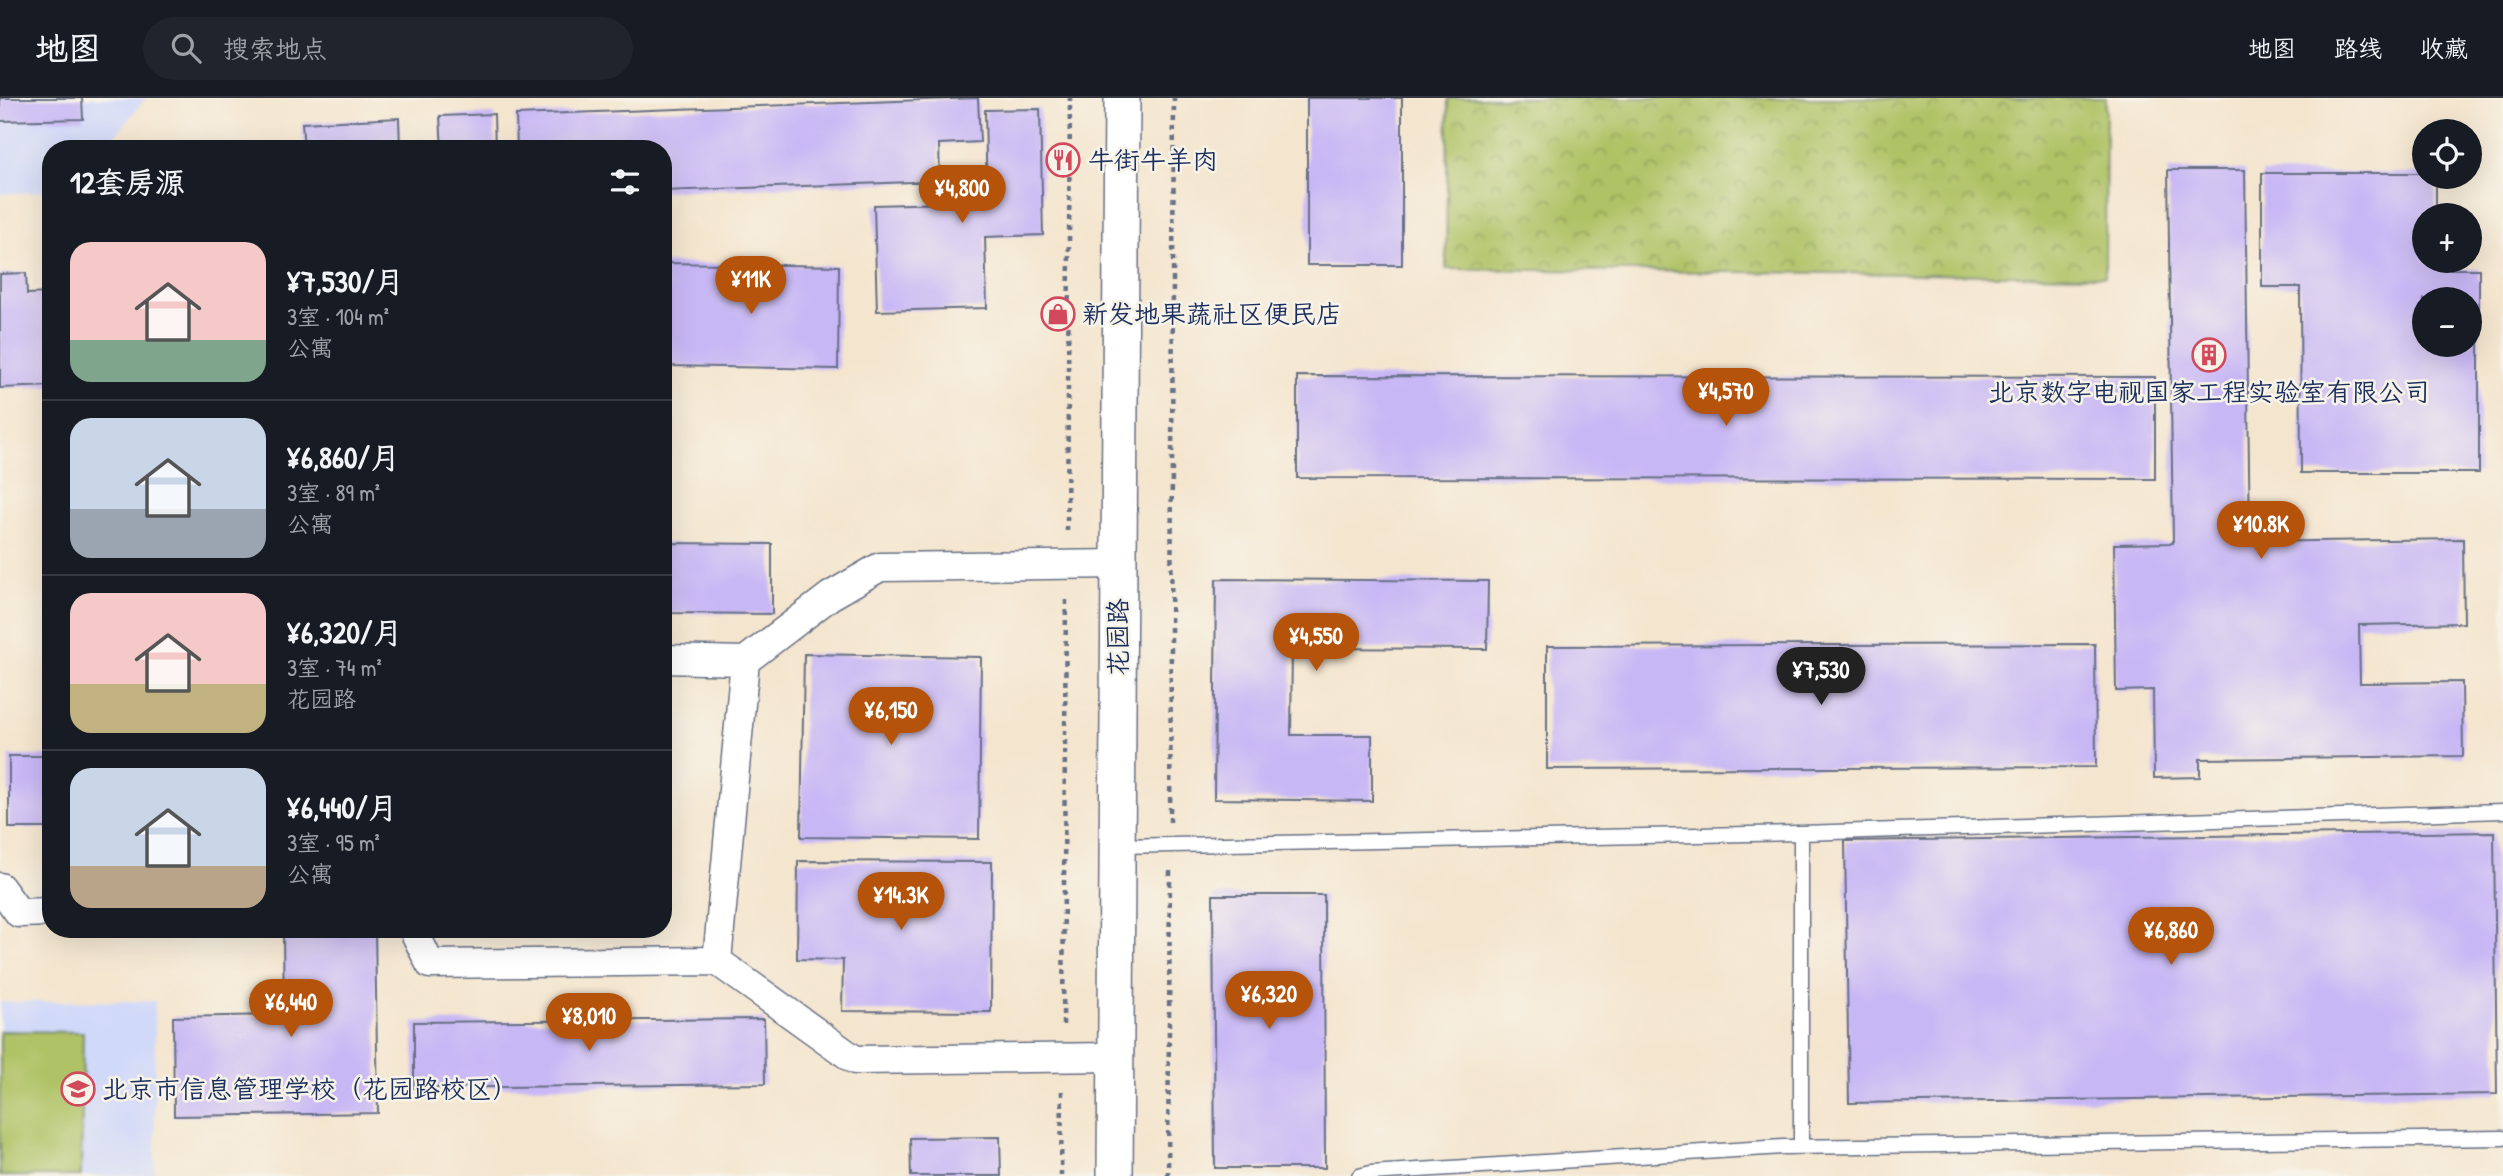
<!DOCTYPE html>
<html lang="zh">
<head>
<meta charset="utf-8">
<style>
  body { margin:0; font-family:"Patrick Hand","LXGW WenKai TC",sans-serif; background:#20242c; color:#f1f3f6; height:100vh; display:flex; flex-direction:column; font-size:26px; white-space:nowrap }
  * { box-sizing:border-box; margin:0 }
  p { font-size:23px; color:#9ea1a6 }
  .icon { flex:none; width:38px; height:38px; fill:none; stroke:currentColor; stroke-width:2; stroke-linecap:round; stroke-linejoin:round }
  .map { position:relative; flex:1; overflow:hidden }
  .side { position:absolute; left:42px; top:42px; width:630px; height:798px; display:flex; flex-direction:column; background:#171b24; border-radius:28px; box-shadow:0 7px 28px #0002 }
  .side>* { flex:none }
  .tools { position:absolute; left:2412px; top:21px; display:grid; gap:14px }
  .tools a { display:grid; place-items:center; width:70px; height:70px; border-radius:50%; background:#171b24; box-shadow:0 7px 28px #0002; font-size:35px }
  .price { position:absolute; translate:-50% -60px; padding:0 16px; border-radius:24px; background:#b45309; color:#fff; font-size:23px; line-height:46px; filter:drop-shadow(0 2px 4px #0008) }
  .price::after { content:''; position:absolute; left:50%; top:42px; width:21px; height:16px; margin-left:-10px; background:inherit; clip-path:polygon(0 0,100% 0,50% 100%) }
  .price.on { background:#222; color:#fff }
  ul { padding:0; list-style:none }
  li { display:flex; align-items:center; gap:21px; height:175px; padding:0 28px }
  li+li { border-top:2px solid #363941 }
  li span { display:grid; place-items:center; flex:none; width:196px; height:140px; border-radius:21px; color:#555 }
  li>.icon { margin-inline-start:auto }
  span .icon { width:84px; height:84px; fill:#fffc; stroke-width:1 }
  li b { font-size:30px }
  h2 { display:flex; justify-content:space-between; align-items:center; height:84px; padding:0 28px; font-size:30px }
  header { display:flex; align-items:center; gap:42px; box-sizing:border-box; height:98px; padding:0 35px; background:#171b24; border-bottom:2px solid #363941 }
  header strong { font-size:33px }
  nav { display:flex; gap:38px; margin-inline-start:auto; font-size:24px }
  .search { width:490px; height:63px; background:#20242c; display:flex; align-items:center; gap:18px; box-sizing:border-box; padding:0 24px; border-radius:38px; color:#9ea1a6; font-size:26px }
  .map>svg:first-child { display:block }
  .built { fill:#d1d9f9 }
  .grass { fill:#afc265; stroke:#657862; stroke-width:2 }
  .park { fill:url(#park-crowns); stroke:#657862; stroke-width:2 }
  .building { fill:#c8b7f5; fill-rule:evenodd }
  .lines { fill:none; stroke-linecap:round; stroke-linejoin:round }
  .service-casing { stroke:#676f85; stroke-width:17 }
  .minor-casing { stroke:#676f85; stroke-width:31 }
  .tertiary-casing { stroke:#676f85; stroke-width:38 }
  .path { stroke:#676f85; stroke-width:4.5; stroke-dasharray:5 5; stroke-linecap:butt }
  .service { stroke:#fff; stroke-width:14 }
  .minor { stroke:#fff; stroke-width:28 }
  .tertiary { stroke:#fff; stroke-width:35 }
  .labels { text-anchor:middle; stroke-width:5; stroke-linejoin:round; paint-order:stroke }
  .poi-label { font-size:26px; fill:#1b2f5e; stroke:#f7f3e8; text-anchor:start }
  .street-label { font-size:26px; fill:#1b2f5e; stroke:#f7f3e8 }
</style>
</head>
<body>
<header>
<strong>地图</strong>
<div class="search"><svg class="icon" aria-label="search" viewBox="0 0 24 24"><circle cx="10" cy="10" r="6"/><path d="M15 15l6 6"/></svg>搜索地点</div>
<nav><a>地图</a><a>路线</a><a>收藏</a></nav>
</header>
<div class="map">
<svg width="2503" height="1078" viewBox="0 0 2503 1078">
  <defs>
    <pattern id="park-crowns" width="20" height="18" patternUnits="userSpaceOnUse" patternTransform="scale(1.75)"><rect width="20" height="18" fill="#afc265"/><path d="M2 6a3 3 0 1 1 6 0M12 15a3 3 0 1 1 6 0" fill="none" stroke="#8e9e56"/></pattern>
  </defs>
  <rect width="100%" height="100%" fill="#f7f3e8"/>
  <filter id="ink" filterUnits="userSpaceOnUse"><feTurbulence type="fractalNoise" baseFrequency=".0143" numOctaves="2"/><feDisplacementMap in="SourceGraphic" scale="14" xChannelSelector="R" yChannelSelector="G"/><feConvolveMatrix kernelMatrix="1 2 1 2 8 2 1 2 1" color-interpolation-filters="sRGB"/></filter>
  <filter id="wash" filterUnits="userSpaceOnUse"><feTurbulence type="fractalNoise" baseFrequency=".00686" numOctaves="4" result="noise"/><feDisplacementMap in="SourceGraphic" scale="28" xChannelSelector="R" yChannelSelector="G"/><feGaussianBlur stdDeviation="1.57" result="paint"/><feColorMatrix in="noise" values="0 0 0 0 0 0 0 0 0 0 0 0 0 0 0 0 0 1.4 0 .05"/><feComposite in="paint" operator="in"/></filter>
  <g filter="url(#wash)">
    <rect width="100%" height="100%" fill="#f4e5ce"/>
    <path class="built" d="M0 0H146L104 51H51V88L39 94 0 96Z
      M155 903V1078H0V904Z"/>
    <path class="grass" d="M0 933 83 934 81 1078H0Z"/>
    <path class="park" d="M1448 0H2106L2105 178 1446 171Z"/>
    <g id="blocks">
      <path class="building" d="M0 0H82L83 21 0 23Z
        M978 0 980 44 939 46 940 83 663 93V51H517L516 17Z
        M1307 0H1402V167H1307Z
        M1040 11 1043 137 985 139 987 210 877 213 874 107 987 104 985 12Z
        M494 16 495 51H442L440 18Z
        M399 20 400 51H304L302 25Z
        M2168 72H2245L2250 444 2463 441 2464 525 2359 527 2360 585 2462 584 2463 658 2200 661V679L2154 680 2153 592 2116 593 2114 446 2173 445Z
        M2262 75H2424V79H2436V117H2424V163H2437V171H2479V375H2301L2300 189H2262ZM2424 201H2469V247H2424Z
        M663 165 839 168 838 271 663 268Z
        M26 175 27 196 51 195V288L0 290V176Z
        M1297 278 2155 279V381L1297 380Z
        M663 445 772 446V516L663 515Z
        M1216 481 1488 483 1487 551 1292 550 1291 637H1372V703L1214 701Z
        M2095 546 2096 669 1547 671V548Z
        M804 556 981 559 979 741 801 739Z
        M9 658H51V730H9Z
        M2494 734 2497 996 1849 1005 1845 743Z
        M798 763 992 764 991 914 842 913 843 862 797 861Z
        M1213 797H1324L1325 1070H1215Z
        M283 831H375L378 1015 174 1018 173 919 284 917Z
        M764 921 765 986 414 990V924Z
        M1000 1039 1001 1078H911L910 1040Z"/>
    </g>
  </g>
  <g filter="url(#ink)">
    <use href="#blocks" fill-opacity="0" stroke="#676f85" stroke-width="2"/>
    <g class="lines">
      <defs>
        <path id="service" d="M1801 735V1049
          M1118 748 1801 735 2503 713
          M1359 1078 1371 1075 1783 1049 2503 1040"/>
        <path id="minor" d="M663 561 745 563 830 498 880 469 1119 466
          M0 789 19 815 51 814
          M413 831 430 866 717 863 745 563
          M717 863 855 962 1116 959"/>
        <path id="tertiary" d="M1115 1078 1122 0"/>
      </defs>
      <use href="#service" class="service-casing"/>
      <use href="#minor" class="minor-casing"/>
      <use href="#tertiary" class="tertiary-casing"/>
      <path class="path" d="M1067 433 1070 0
        M1170 724 1174 0
        M1063 927 1066 498
        M1061 1078 1062 991
        M1168 1078 1170 771"/>
      <use href="#service" class="service"/>
      <use href="#minor" class="minor"/>
      <use href="#tertiary" class="tertiary"/>
    </g>
  </g>
  <defs>
    <symbol id="restaurant-ring" viewBox="-11 -11 22 22"><circle r="9.5" fill="#f7f3e8" stroke="#d1495b" stroke-width="1.5"/><path d="M-5-6h1v4h1v-4h1v4h1v-4h1v5L-1.5 .5V6h-2V.5L-5-1ZM5-6V6H3V1.5H1.5Q1.5-4 5-6Z" fill="#d1495b"/></symbol>
    <symbol id="shop-ring" viewBox="-11 -11 22 22"><circle r="9.5" fill="#f7f3e8" stroke="#d1495b" stroke-width="1.5"/><path d="M-5-2.5h2.3a2.7 3.5 0 0 1 5.4 0H5L5.5 6h-11ZM-1.5-2.5h3a1.5 2.3 0 0 0-3 0Z" fill="#d1495b"/></symbol>
    <symbol id="building-ring" viewBox="-11 -11 22 22"><circle r="9.5" fill="#f7f3e8" stroke="#d1495b" stroke-width="1.5"/><path d="M-4-6H4V6H1V3H-1V6H-4ZM-2.5-4.3h1.7v1.8h-1.7ZM.8-4.3h1.7v1.8H.8ZM-2.5-1h1.7V.8h-1.7ZM.8-1h1.7V.8H.8Z" fill="#d1495b"/></symbol>
    <symbol id="school-ring" viewBox="-11 -11 22 22"><circle r="9.5" fill="#f7f3e8" stroke="#d1495b" stroke-width="1.5"/><path d="M0-5L7-2L0 1L-7-2ZM-4 1L0 2.5L4 1V4Q0 6-4 4Z" fill="#d1495b"/></symbol>
  </defs>
  <g fill-rule="evenodd">
    <use href="#restaurant-ring" x="1044" y="43" width="38" height="38"/>
    <use href="#shop-ring" x="1039" y="197" width="38" height="38"/>
    <use href="#building-ring" x="2190" y="238" width="38" height="38"/>
    <use href="#school-ring" x="59" y="972" width="38" height="38"/>
  </g>
  <g class="labels">
    <g class="poi-label">
      <text x="1088" y="71">牛街牛羊肉</text>
      <text x="1082" y="225">新发地果蔬社区便民店</text>
      <text x="2209" y="303" text-anchor="middle">北京数字电视国家工程实验室有限公司</text>
      <text x="102" y="1000">北京市信息管理学校（花园路校区）</text>
    </g>
    <g class="street-label">
      <text transform="translate(1118 539) rotate(-90)" y="9">花园路</text>
    </g>
  </g>
</svg>
<div class="tools">
<a><svg class="icon" aria-label="locate" viewBox="0 0 24 24"><circle cx="12" cy="12" r="6"/><path d="M12 2v4M12 18v4M2 12h4M18 12h4"/></svg></a>
<a>+</a>
<a>−</a>
</div>
<b class="price" style="left:962px;top:127px">¥4,800</b>
<b class="price" style="left:751px;top:218px">¥11K</b>
<b class="price" style="left:1726px;top:330px">¥4,570</b>
<b class="price" style="left:2261px;top:463px">¥10.8K</b>
<b class="price" style="left:1316px;top:575px">¥4,550</b>
<b class="price on" style="left:1821px;top:609px">¥7,530</b>
<b class="price" style="left:891px;top:649px">¥6,150</b>
<b class="price" style="left:901px;top:834px">¥14.3K</b>
<b class="price" style="left:2171px;top:869px">¥6,860</b>
<b class="price" style="left:1269px;top:933px">¥6,320</b>
<b class="price" style="left:291px;top:941px">¥6,440</b>
<b class="price" style="left:589px;top:955px">¥8,010</b>
<section class="side">
<h2>12套房源<svg class="icon" aria-label="filters" viewBox="0 0 24 24"><path d="M4 7h16M4 17h16"/><circle cx="9" cy="7" r="2"/><circle cx="15" cy="17" r="2"/></svg></h2>
<ul>
<li><span style="background:linear-gradient(#f6c9c9 70%,#7fa58c 0)"><svg class="icon" aria-label="home" viewBox="0 0 24 24"><path d="M3 11l9-7 9 7M6 9v11h12V9"/></svg></span><div><b>¥7,530/月</b><p>3室 · 104 m²</p><p>公寓</p></div></li>
<li><span style="background:linear-gradient(#c9d6e8 65%,#9aa5b1 0)"><svg class="icon" aria-label="home" viewBox="0 0 24 24"><path d="M3 11l9-7 9 7M6 9v11h12V9"/></svg></span><div><b>¥6,860/月</b><p>3室 · 89 m²</p><p>公寓</p></div></li>
<li><span style="background:linear-gradient(#f6c9c9 65%,#c2b280 0)"><svg class="icon" aria-label="home" viewBox="0 0 24 24"><path d="M3 11l9-7 9 7M6 9v11h12V9"/></svg></span><div><b>¥6,320/月</b><p>3室 · 74 m²</p><p>花园路</p></div></li>
<li><span style="background:linear-gradient(#c9d6e8 70%,#b9a48a 0)"><svg class="icon" aria-label="home" viewBox="0 0 24 24"><path d="M3 11l9-7 9 7M6 9v11h12V9"/></svg></span><div><b>¥6,440/月</b><p>3室 · 95 m²</p><p>公寓</p></div></li>
</ul>
</section>
</div>
</body>
</html>
